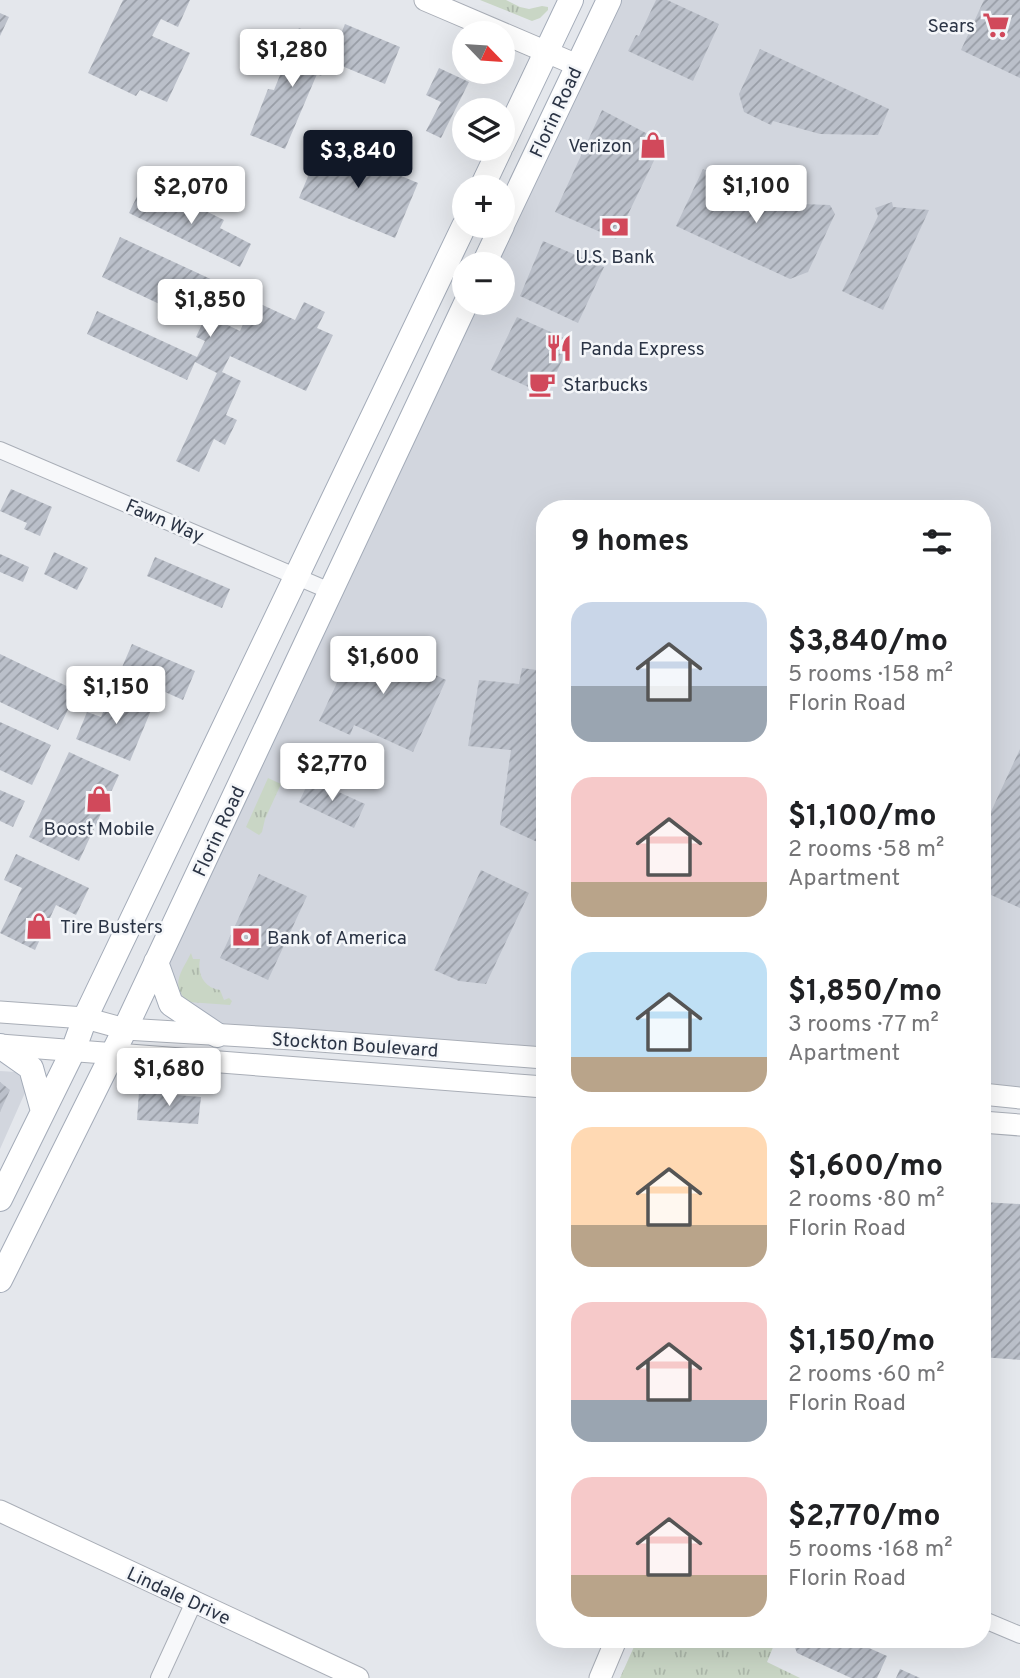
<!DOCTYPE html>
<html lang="en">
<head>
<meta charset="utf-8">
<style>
  body { margin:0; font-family:Overpass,sans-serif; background:#f6f6f6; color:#202124; height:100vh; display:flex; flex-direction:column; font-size:26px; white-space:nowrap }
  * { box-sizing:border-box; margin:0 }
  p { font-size:23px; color:#757577 }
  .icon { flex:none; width:38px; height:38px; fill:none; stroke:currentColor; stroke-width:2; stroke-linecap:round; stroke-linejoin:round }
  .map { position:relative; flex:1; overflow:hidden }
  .sheet { position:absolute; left:536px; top:500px; width:455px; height:1148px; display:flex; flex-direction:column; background:#fff; border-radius:28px; box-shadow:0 7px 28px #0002 }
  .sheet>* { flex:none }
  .needle { width:46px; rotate:115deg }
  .fabs { position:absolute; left:452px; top:21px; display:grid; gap:14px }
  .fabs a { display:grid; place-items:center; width:63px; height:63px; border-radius:50%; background:#fff; box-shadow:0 7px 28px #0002; font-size:35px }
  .price { position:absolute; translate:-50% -60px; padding:0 16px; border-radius:7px; background:#fff; color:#222; font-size:23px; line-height:46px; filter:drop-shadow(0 2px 4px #0008) }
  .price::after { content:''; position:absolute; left:50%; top:42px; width:21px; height:16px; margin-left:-10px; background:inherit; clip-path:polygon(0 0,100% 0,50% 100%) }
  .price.on { background:#111827; color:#fff }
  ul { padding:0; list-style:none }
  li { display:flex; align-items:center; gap:21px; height:175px; padding:0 35px }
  li span { display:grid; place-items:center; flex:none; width:196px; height:140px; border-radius:21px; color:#555 }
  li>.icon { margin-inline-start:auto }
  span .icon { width:84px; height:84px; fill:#fffc; stroke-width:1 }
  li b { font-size:30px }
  h2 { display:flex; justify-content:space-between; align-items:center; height:84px; padding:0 35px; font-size:30px }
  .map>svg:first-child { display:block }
  .built { fill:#d2d6de }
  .grass { fill:url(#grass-tufts) }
  .building { fill:url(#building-hatch) }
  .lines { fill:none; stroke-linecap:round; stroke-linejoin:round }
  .street-casing { stroke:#a9aeb7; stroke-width:18 }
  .secondary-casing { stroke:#a9aeb7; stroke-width:23 }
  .primary-casing { stroke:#a3abb8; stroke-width:26 }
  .street { stroke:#f7f8fa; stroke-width:16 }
  .secondary { stroke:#fff; stroke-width:21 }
  .primary { stroke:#fff; stroke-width:24 }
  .labels { text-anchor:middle; stroke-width:5; stroke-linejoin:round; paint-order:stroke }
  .poi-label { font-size:19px; fill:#2b3445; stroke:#f4f6f9; text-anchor:start }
  .street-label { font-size:19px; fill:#2b3445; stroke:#f4f6f9 }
</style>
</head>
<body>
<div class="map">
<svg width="1020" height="1678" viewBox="0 0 1020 1678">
  <defs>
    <pattern id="grass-tufts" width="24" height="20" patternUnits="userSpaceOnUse" patternTransform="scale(1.75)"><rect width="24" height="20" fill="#c9d6c5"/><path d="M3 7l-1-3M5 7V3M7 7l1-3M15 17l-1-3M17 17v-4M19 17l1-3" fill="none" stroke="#adb8ab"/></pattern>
    <pattern id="building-hatch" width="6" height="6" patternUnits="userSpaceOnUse" patternTransform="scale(1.75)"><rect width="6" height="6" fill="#bbc0ca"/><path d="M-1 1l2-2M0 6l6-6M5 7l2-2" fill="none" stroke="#989da6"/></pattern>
  </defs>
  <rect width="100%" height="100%" fill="#e4e7ec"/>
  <path class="built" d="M612 0H1020V1096L982 1093V509H544V1059L217 1035 171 1004 156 962 465 303H502V264H483Z
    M0 1071 16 1072 28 1086 0 1149Z"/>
  <path class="grass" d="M480 0H506L520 7 529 9 542 6 548 7V10L540 18 532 21Z
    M268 778 281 784 265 819 262 832 259 835 246 827Z
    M191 953 193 959H200C197 974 204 988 220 990L224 1000 229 998 232 1001 230 1005 188 1002C169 984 182 972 191 953Z
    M637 1640H776L767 1662 800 1678H620Z"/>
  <path class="building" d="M123 0H190L178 27 161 19 152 36 190 53 167 102 140 90 136 96 88 73Z
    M656 0H667L719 24 693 81 628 51 636 35 639 36Z
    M984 0H1020V78L961 50Z
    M0 13 9 17 0 36Z
    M345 24 400 47 385 84 330 61Z
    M299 28 335 43 321 76 317 74 285 149 250 135 268 89 274 90Z
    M760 49 889 109 878 135 820 134 773 121 771 125 744 112 739 94Z
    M439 68 469 82 441 138 426 131 441 102 426 95Z
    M602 110 663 142 616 239 555 212Z
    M322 143 418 183 395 238 299 198Z
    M703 169 774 203 830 205 835 214 808 272 790 279 676 226Z
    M140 190 166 203 171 194 224 220 220 228 251 244 240 267 129 213Z
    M892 202 893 207 929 210 883 310 842 291 878 216 875 208Z
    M120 237 230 288 215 319 240 331 254 301 295 320 304 302 325 312 317 328 333 335 306 391 230 356 222 372 241 381 226 415 237 420 225 445 214 439 199 472 176 461 217 373 195 362 187 380 87 334 97 311 197 357 205 341 196 337 202 324 102 277Z
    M543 241 604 267 578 323 520 296Z
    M517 317 571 341 546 395 491 370Z
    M11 489 52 507 40 536 24 529 27 523 0 511Z
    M54 552 88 568 77 590 44 574Z
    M0 554 29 567 23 582 0 572Z
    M155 557 230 589 222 608 147 576Z
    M358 638 446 680 413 752 354 725 350 735 319 721Z
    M132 644 195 671 183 700 120 672Z
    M0 654 77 691 58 730 0 702Z
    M522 668 544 671V845L500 825 511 750 468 746 479 680 519 684Z
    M112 691 152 708 130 761 76 739 87 712 101 717Z
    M0 722 51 745 32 785 0 770Z
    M1020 749V908L982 891V831Z
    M69 752 119 775 79 861 29 837Z
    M310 779 365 804 354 828 299 802Z
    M0 790 25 801 13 827 0 821Z
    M16 854 89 888 76 915 56 905 35 950 0 933 22 888 4 880Z
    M481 870 529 893 486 984 459 981 434 970Z
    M259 874 307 896 268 980 220 958Z
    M0 1082 10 1090 0 1112Z
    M139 1092 201 1097 198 1124 137 1120Z
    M982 1202 1020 1204V1360L982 1357Z
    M792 1640H851L887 1656 877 1678H851L797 1653Z
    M900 1669 920 1678H896Z"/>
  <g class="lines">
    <defs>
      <path id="street" d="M0 450 330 591
        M982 1619 1020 1635
        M159 1678 194 1602"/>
      <path id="secondary" d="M425 0 577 65
        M0 1012 85 1018 125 1029 293 1039 544 1058
        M0 1045 544 1087
        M982 1094 1020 1098
        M982 1122 1020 1125
        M0 1511 358 1678
        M600 1678 616 1640"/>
      <path id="primary" d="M502 145 571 0
        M482 187 500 149
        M502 225 609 0
        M484 264 502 226
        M156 962 171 1004 217 1035
        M0 1046 31 1068 43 1111
        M0 1199 73 1051 85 1018 464 226
        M0 1280 125 1029 466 303"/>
    </defs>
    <use href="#street" class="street-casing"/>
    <use href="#secondary" class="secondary-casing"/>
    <use href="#primary" class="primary-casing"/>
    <use href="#street" class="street"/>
    <use href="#secondary" class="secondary"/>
    <use href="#primary" class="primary"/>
  </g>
  <defs>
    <symbol id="supermarket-bare" viewBox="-9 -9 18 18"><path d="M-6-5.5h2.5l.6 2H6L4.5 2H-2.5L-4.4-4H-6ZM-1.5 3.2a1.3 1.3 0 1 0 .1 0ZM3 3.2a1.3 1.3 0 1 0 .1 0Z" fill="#d1495b" stroke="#f4f6f9" stroke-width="2.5" paint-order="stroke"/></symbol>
    <symbol id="shop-bare" viewBox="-9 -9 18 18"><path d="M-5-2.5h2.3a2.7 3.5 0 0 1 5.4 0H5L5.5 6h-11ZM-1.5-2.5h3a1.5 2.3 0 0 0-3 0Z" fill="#d1495b" stroke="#f4f6f9" stroke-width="2.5" paint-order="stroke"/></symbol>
    <symbol id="bank-bare" viewBox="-9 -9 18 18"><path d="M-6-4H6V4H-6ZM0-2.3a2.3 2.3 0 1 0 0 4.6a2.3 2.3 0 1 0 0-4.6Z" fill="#d1495b" stroke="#f4f6f9" stroke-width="2.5" paint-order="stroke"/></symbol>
    <symbol id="restaurant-bare" viewBox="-9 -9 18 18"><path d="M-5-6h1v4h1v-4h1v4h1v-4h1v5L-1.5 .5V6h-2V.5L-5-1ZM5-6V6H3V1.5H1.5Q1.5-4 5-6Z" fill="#d1495b" stroke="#f4f6f9" stroke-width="2.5" paint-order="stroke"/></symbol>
    <symbol id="cafe-bare" viewBox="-9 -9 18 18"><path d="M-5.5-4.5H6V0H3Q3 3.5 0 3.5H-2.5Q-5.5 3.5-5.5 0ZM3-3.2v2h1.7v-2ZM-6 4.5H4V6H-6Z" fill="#d1495b" stroke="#f4f6f9" stroke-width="2.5" paint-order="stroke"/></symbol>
  </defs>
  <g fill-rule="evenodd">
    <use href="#supermarket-bare" x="977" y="6" width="38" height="38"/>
    <use href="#shop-bare" x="634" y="126" width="38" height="38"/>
    <use href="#bank-bare" x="596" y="208" width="38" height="38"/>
    <use href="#restaurant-bare" x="540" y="329" width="38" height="38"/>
    <use href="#cafe-bare" x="523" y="365" width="38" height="38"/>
    <use href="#shop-bare" x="80" y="780" width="38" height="38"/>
    <use href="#shop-bare" x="20" y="907" width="38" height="38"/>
    <use href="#bank-bare" x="227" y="918" width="38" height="38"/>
  </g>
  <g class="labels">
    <g class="poi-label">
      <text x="975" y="32" text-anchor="end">Sears</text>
      <text x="632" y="152" text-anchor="end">Verizon</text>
      <text x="615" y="263" text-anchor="middle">U.S. Bank</text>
      <text x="580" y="355">Panda Express</text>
      <text x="563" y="391">Starbucks</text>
      <text x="99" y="835" text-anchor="middle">Boost Mobile</text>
      <text x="60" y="933">Tire Busters</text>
      <text x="267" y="944">Bank of America</text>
    </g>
    <g class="street-label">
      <text transform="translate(555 112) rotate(-65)" y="7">Florin Road</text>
      <text transform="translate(165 520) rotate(23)" y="7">Fawn Way</text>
      <text transform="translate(218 831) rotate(-65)" y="7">Florin Road</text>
      <text transform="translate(355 1044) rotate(4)" y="7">Stockton Boulevard</text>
      <text transform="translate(179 1595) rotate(25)" y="7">Lindale Drive</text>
    </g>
  </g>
</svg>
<div class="fabs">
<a><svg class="needle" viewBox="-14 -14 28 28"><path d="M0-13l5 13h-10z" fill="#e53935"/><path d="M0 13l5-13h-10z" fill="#757577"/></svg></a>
<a><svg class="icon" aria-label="layers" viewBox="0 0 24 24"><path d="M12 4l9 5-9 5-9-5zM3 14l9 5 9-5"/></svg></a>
<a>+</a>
<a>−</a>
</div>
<b class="price" style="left:292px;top:89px">$1,280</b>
<b class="price on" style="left:358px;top:190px">$3,840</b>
<b class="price" style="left:756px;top:225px">$1,100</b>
<b class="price" style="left:191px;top:226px">$2,070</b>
<b class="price" style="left:210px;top:339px">$1,850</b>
<b class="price" style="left:383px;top:696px">$1,600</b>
<b class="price" style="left:116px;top:726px">$1,150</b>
<b class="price" style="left:332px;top:803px">$2,770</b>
<b class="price" style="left:169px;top:1108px">$1,680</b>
<section class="sheet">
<h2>9 homes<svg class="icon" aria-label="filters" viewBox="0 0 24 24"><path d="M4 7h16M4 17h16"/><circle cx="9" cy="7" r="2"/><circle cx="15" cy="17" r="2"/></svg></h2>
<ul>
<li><span style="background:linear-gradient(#c9d6e8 60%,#9aa5b1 0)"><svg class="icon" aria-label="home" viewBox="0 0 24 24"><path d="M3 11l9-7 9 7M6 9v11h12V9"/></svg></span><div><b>$3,840/mo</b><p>5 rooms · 158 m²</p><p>Florin Road</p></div></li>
<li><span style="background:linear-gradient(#f6c9c9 75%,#b9a48a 0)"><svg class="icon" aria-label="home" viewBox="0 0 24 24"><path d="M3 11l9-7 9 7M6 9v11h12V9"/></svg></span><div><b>$1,100/mo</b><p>2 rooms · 58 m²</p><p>Apartment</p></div></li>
<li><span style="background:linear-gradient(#bfe0f5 75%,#b9a48a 0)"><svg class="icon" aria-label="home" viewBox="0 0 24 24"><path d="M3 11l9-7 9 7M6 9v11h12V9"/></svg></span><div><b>$1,850/mo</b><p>3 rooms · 77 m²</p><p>Apartment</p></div></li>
<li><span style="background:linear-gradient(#ffd9b3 70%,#b9a48a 0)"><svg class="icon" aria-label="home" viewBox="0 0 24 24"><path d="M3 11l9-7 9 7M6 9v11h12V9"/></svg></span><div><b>$1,600/mo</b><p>2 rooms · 80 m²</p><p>Florin Road</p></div></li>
<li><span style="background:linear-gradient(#f6c9c9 70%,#9aa5b1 0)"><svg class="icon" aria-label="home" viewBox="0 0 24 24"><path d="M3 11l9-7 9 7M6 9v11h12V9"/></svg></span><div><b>$1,150/mo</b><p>2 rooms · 60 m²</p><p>Florin Road</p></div></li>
<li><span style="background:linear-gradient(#f6c9c9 70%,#b9a48a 0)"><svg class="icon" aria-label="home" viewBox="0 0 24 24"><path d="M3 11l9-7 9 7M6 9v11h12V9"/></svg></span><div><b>$2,770/mo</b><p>5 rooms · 168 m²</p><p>Florin Road</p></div></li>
</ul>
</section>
</div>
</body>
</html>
